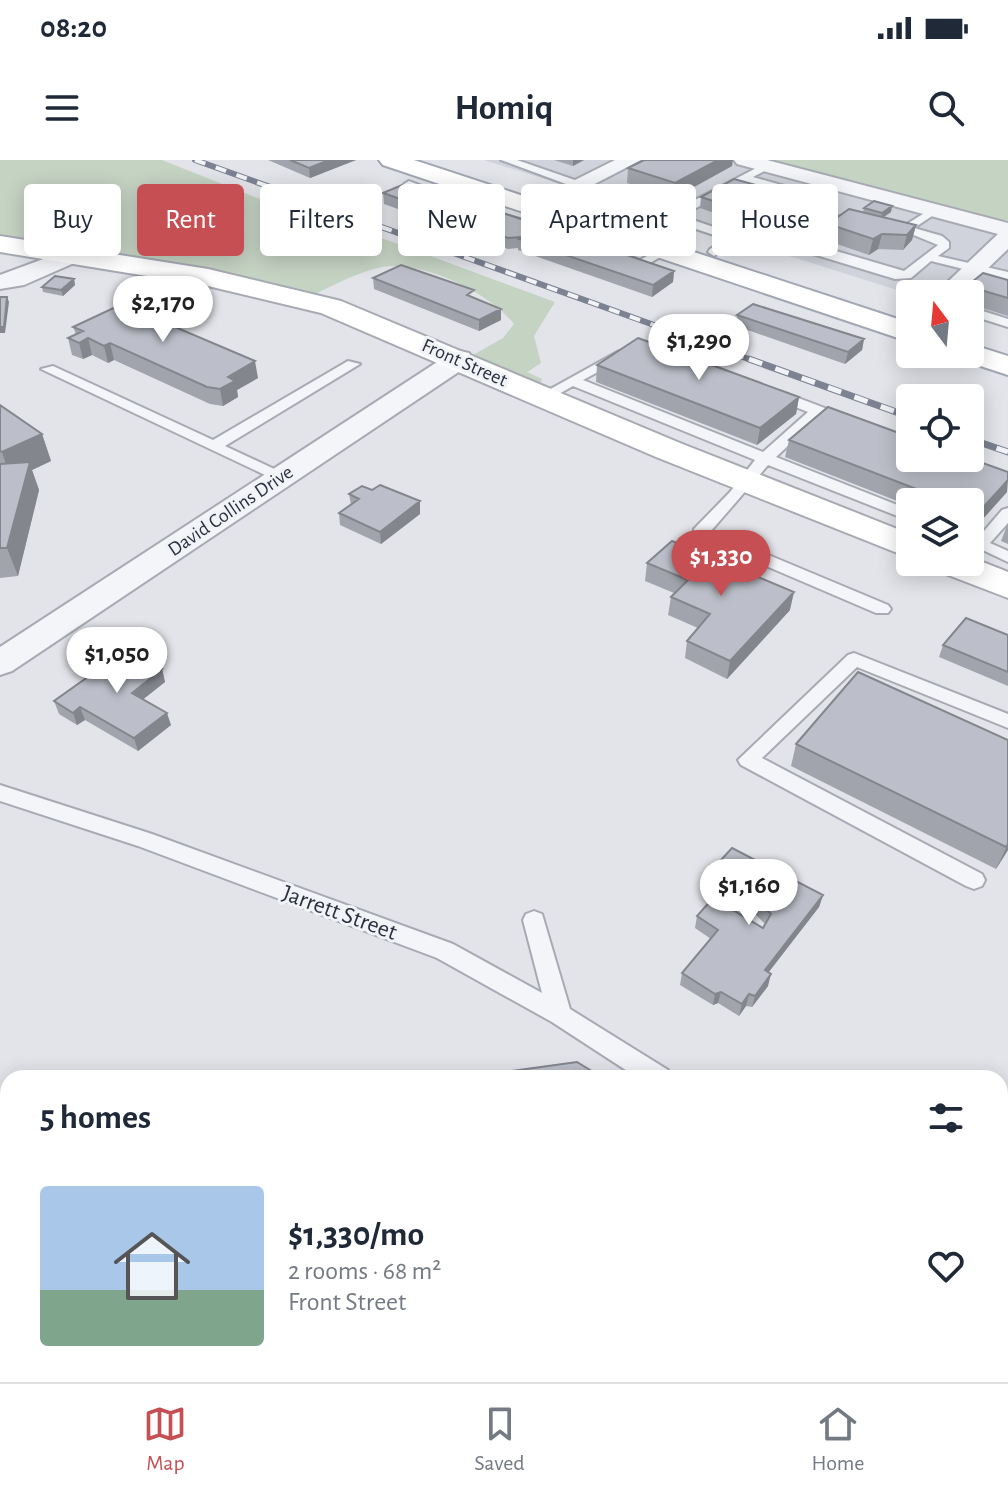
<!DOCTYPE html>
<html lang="en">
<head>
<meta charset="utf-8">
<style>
  body { margin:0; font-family:"Alegreya Sans",sans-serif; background:#f6f6f7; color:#1f2937; height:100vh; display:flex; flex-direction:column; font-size:30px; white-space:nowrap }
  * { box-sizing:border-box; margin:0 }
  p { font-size:26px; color:#747a83 }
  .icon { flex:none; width:44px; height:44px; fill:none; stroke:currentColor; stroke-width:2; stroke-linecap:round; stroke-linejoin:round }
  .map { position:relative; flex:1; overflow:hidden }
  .side { position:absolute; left:0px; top:910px; width:1008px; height:312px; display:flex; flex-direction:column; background:#fff; border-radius:24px 24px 0 0; box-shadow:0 4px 20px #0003 }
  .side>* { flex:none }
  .top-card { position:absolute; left:24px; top:24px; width:960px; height:72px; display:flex; gap:16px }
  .needle { width:52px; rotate:344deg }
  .buttons { position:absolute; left:896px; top:120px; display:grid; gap:16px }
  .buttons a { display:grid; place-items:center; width:88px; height:88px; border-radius:8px; background:#fff; box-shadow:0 4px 20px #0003; font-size:40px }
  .price { position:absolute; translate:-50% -68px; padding:0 18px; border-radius:28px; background:#fff; color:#222; font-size:26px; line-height:52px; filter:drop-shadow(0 2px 4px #0008) }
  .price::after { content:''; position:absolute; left:50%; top:48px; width:24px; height:18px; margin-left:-12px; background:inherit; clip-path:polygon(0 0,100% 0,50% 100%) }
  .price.selected { background:#c64f53; color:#fff }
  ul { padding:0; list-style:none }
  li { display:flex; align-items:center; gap:24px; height:200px; padding:0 40px }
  li span { display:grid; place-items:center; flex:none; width:224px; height:160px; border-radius:8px; color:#555 }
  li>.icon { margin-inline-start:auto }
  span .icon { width:96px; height:96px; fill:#fffc; stroke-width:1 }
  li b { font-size:34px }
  h2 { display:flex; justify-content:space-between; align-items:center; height:96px; padding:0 40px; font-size:34px }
  .pill { padding:0 28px; border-radius:8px; background:#fff; box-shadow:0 4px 20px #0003; font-size:28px; line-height:72px }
  .pill.selected { background:#c64f53; color:#fff }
  .status { display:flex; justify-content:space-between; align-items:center; height:56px; padding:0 40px; background:#fff; direction:ltr }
  .status svg { height:22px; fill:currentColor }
  header { display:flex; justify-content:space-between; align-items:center; height:104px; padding:0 40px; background:#fff; font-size:36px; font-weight:700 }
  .menu { display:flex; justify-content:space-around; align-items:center; height:112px; border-top:2px solid #e0e1e3; background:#fff; font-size:22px; color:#747a83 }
  .menu a { display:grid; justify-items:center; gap:4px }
  .menu .selected { color:#c64f53 }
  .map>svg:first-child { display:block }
  .built { fill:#d0d3db }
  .green { fill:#c5d3c3 }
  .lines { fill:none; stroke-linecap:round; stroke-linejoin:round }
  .lane-casing { stroke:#a7aab3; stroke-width:4 }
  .street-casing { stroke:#a7aab3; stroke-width:4 }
  .secondary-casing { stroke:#a7aab3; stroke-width:4 }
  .primary-casing { stroke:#a2a7b4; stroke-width:4 }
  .lane { fill:#f4f5f8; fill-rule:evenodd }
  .street { fill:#f4f5f8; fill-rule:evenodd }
  .secondary { fill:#fff; fill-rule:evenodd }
  .primary { fill:#fff; fill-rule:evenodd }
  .rail-far1-casing { stroke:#7c8292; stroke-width:6 }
  .rail-casing { stroke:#7c8292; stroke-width:7 }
  .rail-far1 { stroke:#f1f3f7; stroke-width:4; stroke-dasharray:11; stroke-linecap:butt }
  .rail { stroke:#f1f3f7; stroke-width:5; stroke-dasharray:14; stroke-linecap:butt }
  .wall { fill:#a2a4ad }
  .shaded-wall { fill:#84868d }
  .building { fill:#bcbfc9; stroke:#84868d; stroke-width:2 }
  .labels { text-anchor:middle; stroke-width:6; stroke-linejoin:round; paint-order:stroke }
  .far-street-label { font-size:20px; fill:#2b3040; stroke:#f1f3f7 }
  .street-label { font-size:24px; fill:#2b3040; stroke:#f1f3f7 }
</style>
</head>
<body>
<div class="status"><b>08:20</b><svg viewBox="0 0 49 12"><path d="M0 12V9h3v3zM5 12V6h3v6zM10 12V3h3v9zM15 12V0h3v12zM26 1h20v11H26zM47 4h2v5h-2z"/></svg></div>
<header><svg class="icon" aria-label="menu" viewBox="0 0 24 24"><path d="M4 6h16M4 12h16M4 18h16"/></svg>Homiq<svg class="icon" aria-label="search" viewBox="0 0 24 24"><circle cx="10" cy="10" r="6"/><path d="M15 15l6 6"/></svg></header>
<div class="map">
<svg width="1008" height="1222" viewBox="0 0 1008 1222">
  <rect width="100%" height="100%" fill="#e2e4e9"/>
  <path class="built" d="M484 0H722L1008 78V165L970 153V134H910Z"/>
  <path class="green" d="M0 0H162L290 51 387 80 555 142 534 176 541 203 527 212 542 219 540 224 473 195 503 178 514 164C490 133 422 100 382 107 358 112 336 124 313 135L0 78Z
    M759 0H1008V60L991 61Z"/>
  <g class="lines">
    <defs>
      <path id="lane" d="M501 0H517L670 53 766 3 771 6 770 8 753 17 802 31 821 20 830 22 714 96 708 92 710 89 726 79 672 61 651 72H643V68L662 58 620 44 598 54H590V50L609 40ZM745 22 795 36 734 74 681 56Z
        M409 21 488 51 528 61 552 51 558 54 529 68 480 55 405 26 404 24Z
        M934 47 938 48V52L914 68 942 76 949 82V88L938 96 1008 112V120L931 101 911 118 895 119 803 91 796 82 832 56H866L868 58 862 61H839L809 83 904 111 938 85 899 69Z
        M582 78 640 100 661 88 671 91 641 108 578 85 576 82Z
        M970 147 1008 159V167L970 155Z
        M619 191 626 195 624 198 583 220 763 292 808 252 770 237V231H780L851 258V264H841L820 256 776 297 910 350V361L768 305 711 371 888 445 891 449 888 453H876L694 375V369L730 332 755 300 573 226 548 240 536 237Z
        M348 201 360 204 225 286 285 314V320L280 322 41 209 53 206 213 280Z
        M1008 348V363L990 383 1008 391V402L972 385 1002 350Z
        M854 493 1008 554V568L857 507 762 598 982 714 985 720 982 726 974 729 966 726 741 605 738 600 848 495Z
        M0 625 152 674 453 784 542 833 523 760 526 754 534 751 542 754 570 849 668 910 671 918H638L552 862 437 798 138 686 0 641Z"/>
      <path id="street" d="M615 0H641L558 43H542L539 38Z
        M734 0H767L1008 63V89L961 134H935L998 74 737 4Z
        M73 88 81 90 84 95 81 100 24 125 0 129V115Z
        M460 191 469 193 473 199 469 205 12 511 0 515V487L451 193Z
        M1008 947V1004L1000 1007V950Z
        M870 1214H926L925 1222H869Z"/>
      <path id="secondary" d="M0 76 208 109 341 141 680 283 910 374V398L656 297 321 153 208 126 0 92Z
        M970 397 1008 412V438L935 410 930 402H970Z"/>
      <path id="primary" d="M379 0H414L910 163V182L383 5Z
        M970 184 1008 196V215L959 199 956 194H970Z"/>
    </defs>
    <use href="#lane" class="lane-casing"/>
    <use href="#street" class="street-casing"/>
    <use href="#secondary" class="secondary-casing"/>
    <use href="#primary" class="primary-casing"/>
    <use href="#lane" class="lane"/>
    <use href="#street" class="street"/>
    <use href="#secondary" class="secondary"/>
    <use href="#primary" class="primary"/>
    <defs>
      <path id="rail-far1" d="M195 0 754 201"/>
      <path id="rail" d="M749 199 910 257
        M970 279 1008 292"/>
    </defs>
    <use href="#rail-far1" class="rail-far1-casing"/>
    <use href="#rail" class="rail-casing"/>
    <use href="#rail-far1" class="rail-far1"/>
    <use href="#rail" class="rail"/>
  </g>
  <path class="wall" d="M268 0H356L310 18Z
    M554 0H584L573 6Z
    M732 6 674 38 627 23 628 8Z
    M770 29 768 40 766 41 765 44 735 60 700 48 701 37Z
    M383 33 439 37V48L420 57 384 44Z
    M892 46 891 52 883 57 916 65 912 80 903 90 878 89 869 95 825 80 828 64 863 52 864 48Z
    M468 63 536 69 605 93 674 111 673 122 652 137 518 90V88L508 89 468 74Z
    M373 118 474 138 501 160 479 171 374 129Z
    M74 119 75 125 63 136 43 132 42 127Z
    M1008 120V156L970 144V134H965L967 126Z
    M129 146 176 155 179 168 258 218 237 230 238 237 223 246 210 244 114 200 108 203 92 195 83 199 72 195 68 178 76 174 73 167Z
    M737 155 864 179 862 190 845 204 736 166Z
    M597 205 799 237 796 254 757 285 596 222Z
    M0 245 42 274 51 301 32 310 39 330 18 416 0 418Z
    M789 280 1007 332 972 371 970 370V342H910V346L785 297Z
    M372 330 420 354 381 384 340 365 339 353 351 345 349 334Z
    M1008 363V384L1001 381Z
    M647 403 790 450 727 519 685 498 687 481 698 468 668 455 671 437 674 433 645 421Z
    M1008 475V526L939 497 943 485Z
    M162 509 165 522 143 539 171 565 138 591 85 560 77 565 59 554 54 541Z
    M1008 580V690L996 709 791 606 796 584Z
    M708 714 823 735 819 747 768 813V826L752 847 746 846 739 856 718 843 713 845 680 825 682 813 711 779 695 768 697 756 763 768 765 764 756 755 706 726Z
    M8 1214H557L513 1222H0Z"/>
  <path class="shaded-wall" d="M329 0H356L310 18 309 8Z
    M573 0H584L573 6Z
    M718 0H733L732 6 674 38 675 23Z
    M770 29 768 40 766 41 765 44 735 60 737 49Z
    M439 37V48L420 57V46Z
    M892 46 891 52 881 59 882 53Z
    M536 64V75L527 69Z
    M916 65 912 80 903 90 907 75Z
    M882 74 878 89 869 95 873 79Z
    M674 111 673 122 652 137 653 125Z
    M74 119 75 125 63 136 61 130Z
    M7 137 9 142 5 173H0V167Z
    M501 149V160L479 171V160Z
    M176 155 179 172 163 162Z
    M88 178 92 195 83 199 79 183Z
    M864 179 862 190 845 204 848 192Z
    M110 183 114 200 108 203 104 186Z
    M255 201 258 218 237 230 238 237 223 246 220 229 228 217Z
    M799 237 796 254 757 285 760 268Z
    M42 274 51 301 32 310 39 330 18 416 7 388 11 320 2 292Z
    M1008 320 1007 332 972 371 978 353Z
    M420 341V354L381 384 380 372Z
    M794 432 790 450 727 519 730 501Z
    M162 509 165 522 136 545 132 533Z
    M80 547 85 560 77 565 73 553Z
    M167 553 171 565 138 591 134 578Z
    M1008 684V690L996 709Z
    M823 735 819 747 761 822 765 810Z
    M771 814 768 826 752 847 755 836Z
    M721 832 718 843 713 845 715 834Z
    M749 834 746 846 739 856 742 844Z"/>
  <path class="building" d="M290 0H329L309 8Z
    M644 0H718L675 23 628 8Z
    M734 19 770 29 764 33 767 34 737 49 701 37Z
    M402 25 439 37 420 46 383 33Z
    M874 41 892 46 882 53 864 48Z
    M849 49 916 65 907 75 882 74 873 79 828 64Z
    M494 50 536 64 527 69 533 71 542 66 606 87 600 91 609 94 615 91 674 111 653 125 519 79 522 77 508 78 468 63Z
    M401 105 474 130 467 135 501 149 479 160 373 118Z
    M983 113 1008 120V138L967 126Z
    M55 116 74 119 61 130 42 127Z
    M0 137H7L4 167H0Z
    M142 140 176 155 163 162 255 201 228 217 235 221 220 229 207 227 110 183 104 186 88 178 79 183 68 178 83 171 73 167 122 144 129 146Z
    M753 144 864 179 848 192 737 155Z
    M638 178 799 237 760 268 597 205Z
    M0 245 42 274 2 292 0 291Z
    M828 247 910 277V298H969L1008 312V320L978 353 970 350V342H950L789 280Z
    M30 302 7 388H0V304Z
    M380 325 420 341 380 372 339 353 359 339 349 334 362 326 372 330Z
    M672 381 794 432 730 501 687 481 710 454 671 437 688 420 647 403Z
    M966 458 1008 475V512L943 485Z
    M126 490 162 509 132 533 167 553 134 578 80 547 73 553 54 541Z
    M858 512 1008 580V684L1006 687 796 584Z
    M732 688 823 735 765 810 771 814 755 836 749 834 742 844 721 832 715 834 682 813 718 770 697 756 713 738 763 768 771 754 759 743 708 714Z
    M577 902 603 918H462Z
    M8 1072V1214H473L429 1222H0V1073Z
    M703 1214 706 1222H653L701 1214Z"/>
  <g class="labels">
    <g class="far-street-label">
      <text transform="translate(465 202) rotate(24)" y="7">Front Street</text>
      <text transform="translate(230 350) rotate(-34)" y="7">David Collins Drive</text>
    </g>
    <g class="street-label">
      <text transform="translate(340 752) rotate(20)" y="8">Jarrett Street</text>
    </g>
  </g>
</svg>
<div class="buttons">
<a><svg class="needle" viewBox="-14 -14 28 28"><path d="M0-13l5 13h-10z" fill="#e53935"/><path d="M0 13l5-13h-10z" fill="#747a83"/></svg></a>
<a><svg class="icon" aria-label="locate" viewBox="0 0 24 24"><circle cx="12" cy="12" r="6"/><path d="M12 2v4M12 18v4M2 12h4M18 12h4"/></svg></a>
<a><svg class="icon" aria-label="layers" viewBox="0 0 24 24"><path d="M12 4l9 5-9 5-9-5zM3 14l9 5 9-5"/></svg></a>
</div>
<b class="price" style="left:163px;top:184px">$2,170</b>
<b class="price" style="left:699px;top:222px">$1,290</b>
<b class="price selected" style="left:721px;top:438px">$1,330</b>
<b class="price" style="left:117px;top:535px">$1,050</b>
<b class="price" style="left:749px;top:767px">$1,160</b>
<div class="top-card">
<a class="pill">Buy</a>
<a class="pill selected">Rent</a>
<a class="pill">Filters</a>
<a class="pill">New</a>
<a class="pill">Apartment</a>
<a class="pill">House</a>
</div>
<section class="side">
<h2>5 homes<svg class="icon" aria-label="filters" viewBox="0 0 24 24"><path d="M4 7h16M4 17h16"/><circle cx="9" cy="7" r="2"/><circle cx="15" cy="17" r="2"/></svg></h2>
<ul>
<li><span style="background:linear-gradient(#a9c7e8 65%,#7fa58c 0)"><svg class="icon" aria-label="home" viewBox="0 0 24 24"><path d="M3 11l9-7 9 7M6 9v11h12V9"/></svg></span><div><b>$1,330/mo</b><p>2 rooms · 68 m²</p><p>Front Street</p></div><svg class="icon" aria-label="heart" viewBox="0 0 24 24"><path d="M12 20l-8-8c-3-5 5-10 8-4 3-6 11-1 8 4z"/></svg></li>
</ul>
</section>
</div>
<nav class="menu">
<a class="selected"><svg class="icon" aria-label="map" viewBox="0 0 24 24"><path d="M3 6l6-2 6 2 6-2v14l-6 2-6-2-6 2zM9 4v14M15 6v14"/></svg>Map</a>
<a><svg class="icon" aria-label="saved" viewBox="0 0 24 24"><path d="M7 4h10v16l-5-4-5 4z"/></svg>Saved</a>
<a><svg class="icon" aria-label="home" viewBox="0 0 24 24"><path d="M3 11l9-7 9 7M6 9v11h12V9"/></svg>Home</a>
</nav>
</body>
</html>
